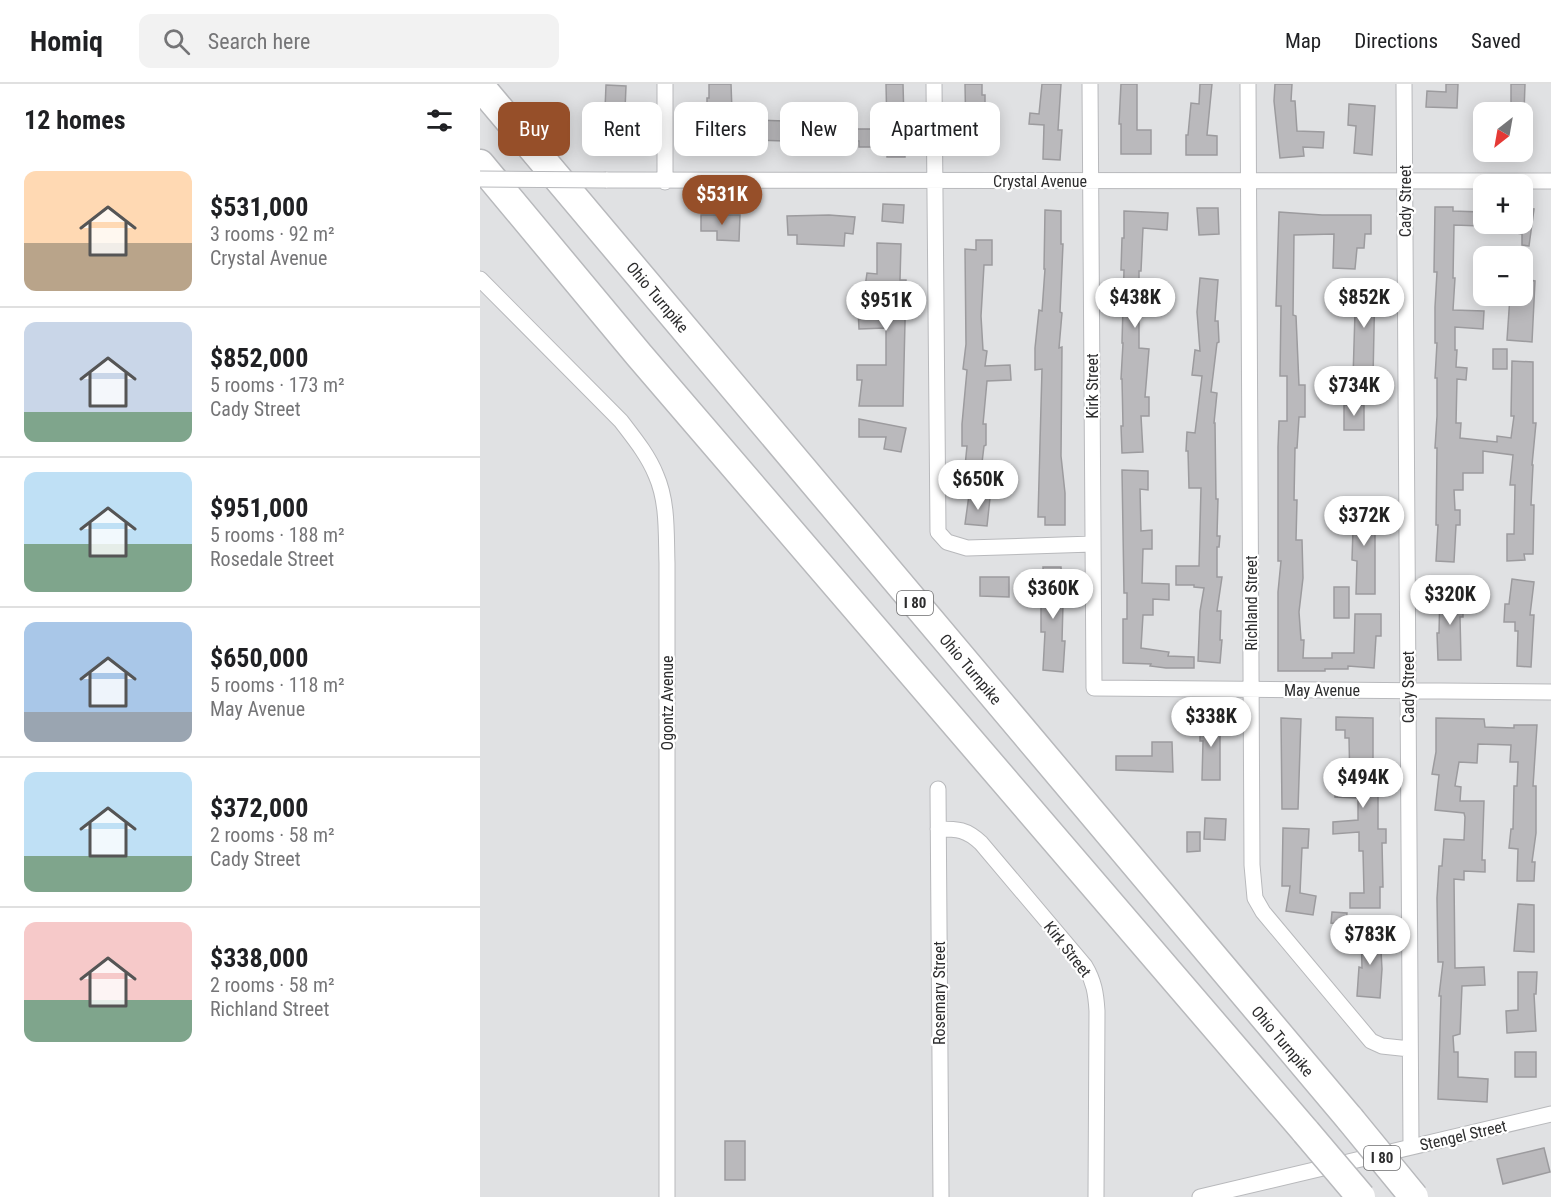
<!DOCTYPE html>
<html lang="en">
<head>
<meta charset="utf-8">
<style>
  body { margin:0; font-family:"Roboto Condensed",sans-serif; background:#f2f2f2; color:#202124; height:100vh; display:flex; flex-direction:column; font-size:22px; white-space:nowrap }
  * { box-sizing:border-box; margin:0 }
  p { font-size:20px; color:#757577 }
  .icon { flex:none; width:33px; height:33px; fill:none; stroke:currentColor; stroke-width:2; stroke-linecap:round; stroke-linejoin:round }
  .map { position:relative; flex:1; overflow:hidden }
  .sheet { display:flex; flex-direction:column; background:#fff; width:480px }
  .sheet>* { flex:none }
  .hud { position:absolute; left:18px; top:18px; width:570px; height:54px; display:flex; gap:12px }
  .needle { width:39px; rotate:211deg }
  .tools { position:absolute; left:993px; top:18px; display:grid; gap:12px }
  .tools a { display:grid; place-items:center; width:60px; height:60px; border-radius:12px; background:#fff; box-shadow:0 3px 15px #0003; font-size:30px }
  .price { position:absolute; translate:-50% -51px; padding:0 14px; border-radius:21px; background:#fff; color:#222; font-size:20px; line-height:39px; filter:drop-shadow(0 2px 3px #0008) }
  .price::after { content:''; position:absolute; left:50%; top:36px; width:18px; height:14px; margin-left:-9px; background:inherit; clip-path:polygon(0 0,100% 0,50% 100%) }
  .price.active { background:#964f29; color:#fff }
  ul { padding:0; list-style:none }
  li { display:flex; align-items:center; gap:18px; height:150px; padding:0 24px }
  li+li { border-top:2px solid #e0e0e0 }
  li span { display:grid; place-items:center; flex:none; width:168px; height:120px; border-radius:12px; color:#555 }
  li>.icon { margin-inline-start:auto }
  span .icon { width:72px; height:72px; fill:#fffc; stroke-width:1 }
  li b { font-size:26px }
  h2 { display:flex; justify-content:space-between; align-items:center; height:72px; padding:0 24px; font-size:26px }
  .pill { padding:0 21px; border-radius:12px; background:#fff; box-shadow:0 3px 15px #0003; font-size:21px; line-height:54px }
  .pill.active { background:#964f29; color:#fff }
  header { display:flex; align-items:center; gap:36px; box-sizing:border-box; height:84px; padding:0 30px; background:#fff; border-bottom:2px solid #e0e0e0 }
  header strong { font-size:28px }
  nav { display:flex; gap:33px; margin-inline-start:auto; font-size:21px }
  .search { width:420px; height:54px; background:#f2f2f2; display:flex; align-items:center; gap:15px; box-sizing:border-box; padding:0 21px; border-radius:12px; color:#757577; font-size:22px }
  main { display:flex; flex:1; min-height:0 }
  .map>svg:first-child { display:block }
  .building { fill:#bab9bc; stroke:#9c9b9e; stroke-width:1.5 }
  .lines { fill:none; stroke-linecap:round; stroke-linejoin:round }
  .minor-casing { stroke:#b8b9bc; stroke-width:17 }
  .motorway-casing { stroke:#b8b9bc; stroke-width:31 }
  .minor { stroke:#fff; stroke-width:15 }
  .motorway { stroke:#fff; stroke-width:28 }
  .minor-bridge-casing { stroke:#b8b9bc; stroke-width:17; stroke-linecap:butt }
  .motorway-bridge-casing { stroke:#b8b9bc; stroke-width:31; stroke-linecap:butt }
  .minor-bridge { stroke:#fff; stroke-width:15 }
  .motorway-bridge { stroke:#fff; stroke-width:28 }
  .labels { text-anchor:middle; stroke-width:4.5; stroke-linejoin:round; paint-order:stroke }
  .shield { fill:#fff; stroke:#6c6c6d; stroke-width:1.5 }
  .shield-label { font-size:15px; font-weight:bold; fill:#2d2d2e }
  .street-label { font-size:16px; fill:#2d2d2e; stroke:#fff }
</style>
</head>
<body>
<header>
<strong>Homiq</strong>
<div class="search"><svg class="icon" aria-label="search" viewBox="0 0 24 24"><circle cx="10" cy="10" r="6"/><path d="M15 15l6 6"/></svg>Search here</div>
<nav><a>Map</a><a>Directions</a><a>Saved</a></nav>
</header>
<main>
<section class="sheet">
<h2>12 homes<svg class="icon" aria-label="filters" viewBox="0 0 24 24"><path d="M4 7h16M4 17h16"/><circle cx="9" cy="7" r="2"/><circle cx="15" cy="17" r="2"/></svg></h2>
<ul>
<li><span style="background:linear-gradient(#ffd9b3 60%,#b9a48a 0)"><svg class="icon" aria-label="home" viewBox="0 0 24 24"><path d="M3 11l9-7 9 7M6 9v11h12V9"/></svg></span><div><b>$531,000</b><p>3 rooms · 92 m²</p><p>Crystal Avenue</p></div></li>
<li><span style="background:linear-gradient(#c9d6e8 75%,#7fa58c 0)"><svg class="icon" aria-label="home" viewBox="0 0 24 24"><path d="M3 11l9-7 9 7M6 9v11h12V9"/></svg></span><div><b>$852,000</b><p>5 rooms · 173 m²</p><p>Cady Street</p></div></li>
<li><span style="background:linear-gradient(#bfe0f5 60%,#7fa58c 0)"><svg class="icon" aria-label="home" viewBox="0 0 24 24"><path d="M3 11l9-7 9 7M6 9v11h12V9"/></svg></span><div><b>$951,000</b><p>5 rooms · 188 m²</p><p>Rosedale Street</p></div></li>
<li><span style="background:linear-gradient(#a9c7e8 75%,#9aa5b1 0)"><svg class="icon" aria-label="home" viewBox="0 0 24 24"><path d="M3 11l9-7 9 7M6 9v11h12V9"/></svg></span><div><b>$650,000</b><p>5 rooms · 118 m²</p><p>May Avenue</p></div></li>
<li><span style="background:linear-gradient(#bfe0f5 70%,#7fa58c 0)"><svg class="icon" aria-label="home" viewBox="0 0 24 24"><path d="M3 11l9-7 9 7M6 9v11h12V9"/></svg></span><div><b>$372,000</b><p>2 rooms · 58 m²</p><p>Cady Street</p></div></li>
<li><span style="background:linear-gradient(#f6c9c9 65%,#7fa58c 0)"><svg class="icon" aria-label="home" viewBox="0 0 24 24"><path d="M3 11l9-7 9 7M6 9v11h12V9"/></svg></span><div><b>$338,000</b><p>2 rooms · 58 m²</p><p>Richland Street</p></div></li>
</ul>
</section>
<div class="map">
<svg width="1071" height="1113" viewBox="0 0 1071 1113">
  <rect width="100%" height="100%" fill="#e0e1e3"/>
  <path class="building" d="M229 0H251L252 27 227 28V14H229Z
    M406 0H423L425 73H407V63H379V57L324 55 326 36 373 40V45H407Z
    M485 0H502V11H505V55L508 56 507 70 478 68 479 53 486 54Z
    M562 0H581L578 46H582L580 76 563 75 564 41 549 40 550 29 559 30Z
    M641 0H657V46H671V70H641V40H639Z
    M720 0H732L727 51 737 52V71H706V51H708L711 19 719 20Z
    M795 0H812L811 17H815L817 47 844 48 843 64 823 63 824 72 800 74 794 17Z
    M966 0H978L977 24 946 23 947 7 966 8Z
    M1031 0H1045L1044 28H1031Z
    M126 1 146 2 145 26 125 25Z
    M869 20 895 22 892 71 874 69 876 42 868 41Z
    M272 36 305 37V57L271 56Z
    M403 120 424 121 423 139 402 137Z
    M955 123H973V127L1001 128V142L974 141 973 194H975L973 226 1004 227 1003 245 975 243V266H977L976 283 987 284 986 296 977 295 976 339H981L980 354 1017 358V352L1031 354 1034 332H1031L1032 277 1053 278V339H1056L1052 381H1053L1051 421H1054L1053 470H1044L1045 476 1027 477V450H1034L1035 401H1030L1033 371 1003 367V389H983V406H974L975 426H980V441H976L974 478 956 477 958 441H956L957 364H955L957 332V294H955L957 259H955V223L957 188H954Z
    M717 124H738L739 150 719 151Z
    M1042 124 1054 125 1049 162 1042 161V150L1036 149 1037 140H1042Z
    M565 126 581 127V160H583L580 228 582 229 579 264 582 263 581 372 585 409V441H565V433H558L562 285 555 286V264L559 226 562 227 565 185H564Z
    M644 127 688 129 687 146 663 144 661 187H659V264L669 265 665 313H669V332H661L663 368 642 369 641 342H643L642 295H641L643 259H642L644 186H641L642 154H644Z
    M799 128 842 131H891V150H885L884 164H877L875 185 853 184 854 150 814 151 813 231 816 232 819 301H825V333H819L817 364H815L814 416H817L816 456H822L823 494 819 528 821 556H824L823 574H852V569H874L875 530H901V552H896L894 584 868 582V585H845V587H798V508L801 477H798V363L799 337H807V292H800L801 222H796Z
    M221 131H260L259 157 237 156V147H221Z
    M349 131 375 133 373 150 365 149 364 162 317 160V151H308L307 132Z
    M496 156H512V181H504L501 232 503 266 507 267 505 282 530 281 531 296 507 297 503 340H506V361L504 362 499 404 483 402 487 362H482V340L487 286 483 285 486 260 485 165 496 166Z
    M397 159 421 160 420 196H426L423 322H379L382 296H377V281H406V244L379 245 378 225 407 224 408 205 385 203 387 189 397 190Z
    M720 194 738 196 735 237H738L739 258 737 259 731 308 737 309 734 339H735L736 415H738L737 452H740L739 463H737V493H742L737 527H741L740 556H742L740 579 718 577 720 527 724 504 714 503V501H696V482H719L721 404H709L708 367H706L707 348 715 349 722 292 712 291 715 266 720 267 717 228Z
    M876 195 895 196 893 294H873Z
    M1042 195 1055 197 1052 258 1027 256 1030 212H1042Z
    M1013 265H1027V285H1013Z
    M864 321H884V346H864Z
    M379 335 426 344 421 368 404 365 406 353H379Z
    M642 386 668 387V406L660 405 661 447 672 446V465H663L662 499 689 500V516L673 515V531H663L661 564 689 568 688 572 714 573V584H686L670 582 671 580 643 579V535H647V509H644Z
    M489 411 510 414 507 442 485 440Z
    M874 415 892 416V448H895V510H876L877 477 872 476Z
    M563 483H581L583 520 582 557H585L583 588 563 586 565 548H561V519H564Z
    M500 493H529V513L500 512Z
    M1032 495 1054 498 1050 531H1054L1051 583 1037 582 1038 547H1035V538H1024L1025 520H1029Z
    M854 503H869V534H854Z
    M960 505H976V514L983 515V533H980L981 576H958L957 549H959Z
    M856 633 893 634V707H898V745H906V759H902L903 803H900V824H870V809H884L883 767H879V748L853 750V738L878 736V714L855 713 856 701 870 702 869 654H865V646H856Z
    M720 634H740V696H722L723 657H720Z
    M801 634 821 635 818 725H802Z
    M956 634 1004 635 1005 643 1034 644V641H1057L1053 702H1056V749L1052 778H1055L1054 797H1037L1038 765 1029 764 1031 745H1033L1034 702H1037L1038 678H1030L1031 661 998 660 997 679 979 678 975 702 981 703 980 717H1004L1002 776H1005V788L984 787V796L974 795 975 884 1004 883 1005 901 982 902 980 950 973 952 974 968H978V993L1008 995 1007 1018 958 1015 961 912H959L963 878H958L957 814 959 782H962L964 755 984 756 985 733 984 729 955 726 959 691 952 690 956 668Z
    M672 658H692L693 688 636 686V672H672Z
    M725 734 746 735 745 756 724 755Z
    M803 744 829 745 828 764H822L820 809 836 812 833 831 806 827 810 802H802Z
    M707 748H720V767L707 768Z
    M1038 820 1054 821V868L1034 867Z
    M852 828 867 829 866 841 851 839Z
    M881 848H900L902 885 900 914 877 912 879 883 882 884Z
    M1038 888H1057L1056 910H1054L1056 947 1027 949 1026 927 1038 926Z
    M1035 968H1056V993H1035Z
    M245 1057H265V1096H245Z
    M1064 1064 1070 1088 1023 1100 1017 1075Z"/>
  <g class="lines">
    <defs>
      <path id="minor" d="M185 0V98
        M454 0 458 448 467 458 487 464 613 460
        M610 0 614 604 1071 608
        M768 0 772 781 775 814 783 828 891 957 902 962 930 965
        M924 0 931 1063
        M126 96 1071 97
        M0 195 141 337C154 354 168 371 176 391 188 418 186 450 187 479V1113
        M458 705 461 1113
        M458 745C478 745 486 745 501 759L605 882C614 897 616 910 617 927L616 1113
        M720 1113 1071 1030"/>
      <path id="motorway" d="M0 2 870 1035
        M0 80 159 271 826 1048"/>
    </defs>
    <use href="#minor" class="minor-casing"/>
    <use href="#motorway" class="motorway-casing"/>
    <use href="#minor" class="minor"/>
    <use href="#motorway" class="motorway"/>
    <defs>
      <path id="minor-bridge" d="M0 95 126 96"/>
      <path id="motorway-bridge" d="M870 1035 934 1113
        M826 1048 881 1113"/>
    </defs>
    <use href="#minor-bridge" class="minor-bridge-casing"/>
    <use href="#motorway-bridge" class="motorway-bridge-casing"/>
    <use href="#minor-bridge" class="minor-bridge"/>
    <use href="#motorway-bridge" class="motorway-bridge"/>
  </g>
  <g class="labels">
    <g class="shield">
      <rect x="417" y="507" width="36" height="24" rx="4.5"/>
      <rect x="884" y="1062" width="36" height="24" rx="4.5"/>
    </g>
    <g class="shield-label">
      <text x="435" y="524">I 80</text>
      <text x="902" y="1079">I 80</text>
    </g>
    <g class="street-label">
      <text x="560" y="103">Crystal Avenue</text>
      <text transform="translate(925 117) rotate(-90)" y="6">Cady Street</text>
      <text transform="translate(178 213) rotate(50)" y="6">Ohio Turnpike</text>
      <text transform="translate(612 302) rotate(-90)" y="6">Kirk Street</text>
      <text transform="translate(771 519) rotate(-90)" y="6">Richland Street</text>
      <text transform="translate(491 585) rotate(50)" y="6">Ohio Turnpike</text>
      <text transform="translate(928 603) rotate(-90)" y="6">Cady Street</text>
      <text x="842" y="612">May Avenue</text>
      <text transform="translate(187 619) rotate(-90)" y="6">Ogontz Avenue</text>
      <text transform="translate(588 865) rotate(52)" y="6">Kirk Street</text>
      <text transform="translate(459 909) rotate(-90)" y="6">Rosemary Street</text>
      <text transform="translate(803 957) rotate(50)" y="6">Ohio Turnpike</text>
      <text transform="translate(983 1051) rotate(-13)" y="6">Stengel Street</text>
    </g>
  </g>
</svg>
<div class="tools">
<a><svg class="needle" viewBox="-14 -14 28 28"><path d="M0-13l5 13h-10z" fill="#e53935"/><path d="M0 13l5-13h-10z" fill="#757577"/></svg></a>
<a>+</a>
<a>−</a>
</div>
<b class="price active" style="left:242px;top:142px">$531K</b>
<b class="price" style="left:655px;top:245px">$438K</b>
<b class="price" style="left:884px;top:245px">$852K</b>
<b class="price" style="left:406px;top:248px">$951K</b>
<b class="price" style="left:874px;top:333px">$734K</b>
<b class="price" style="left:498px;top:427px">$650K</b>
<b class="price" style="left:884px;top:463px">$372K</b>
<b class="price" style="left:573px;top:536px">$360K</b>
<b class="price" style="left:970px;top:542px">$320K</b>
<b class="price" style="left:731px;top:664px">$338K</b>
<b class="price" style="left:883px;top:725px">$494K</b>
<b class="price" style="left:890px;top:882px">$783K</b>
<div class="hud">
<a class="pill active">Buy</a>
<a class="pill">Rent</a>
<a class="pill">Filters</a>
<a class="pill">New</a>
<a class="pill">Apartment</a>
</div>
</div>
</main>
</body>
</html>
